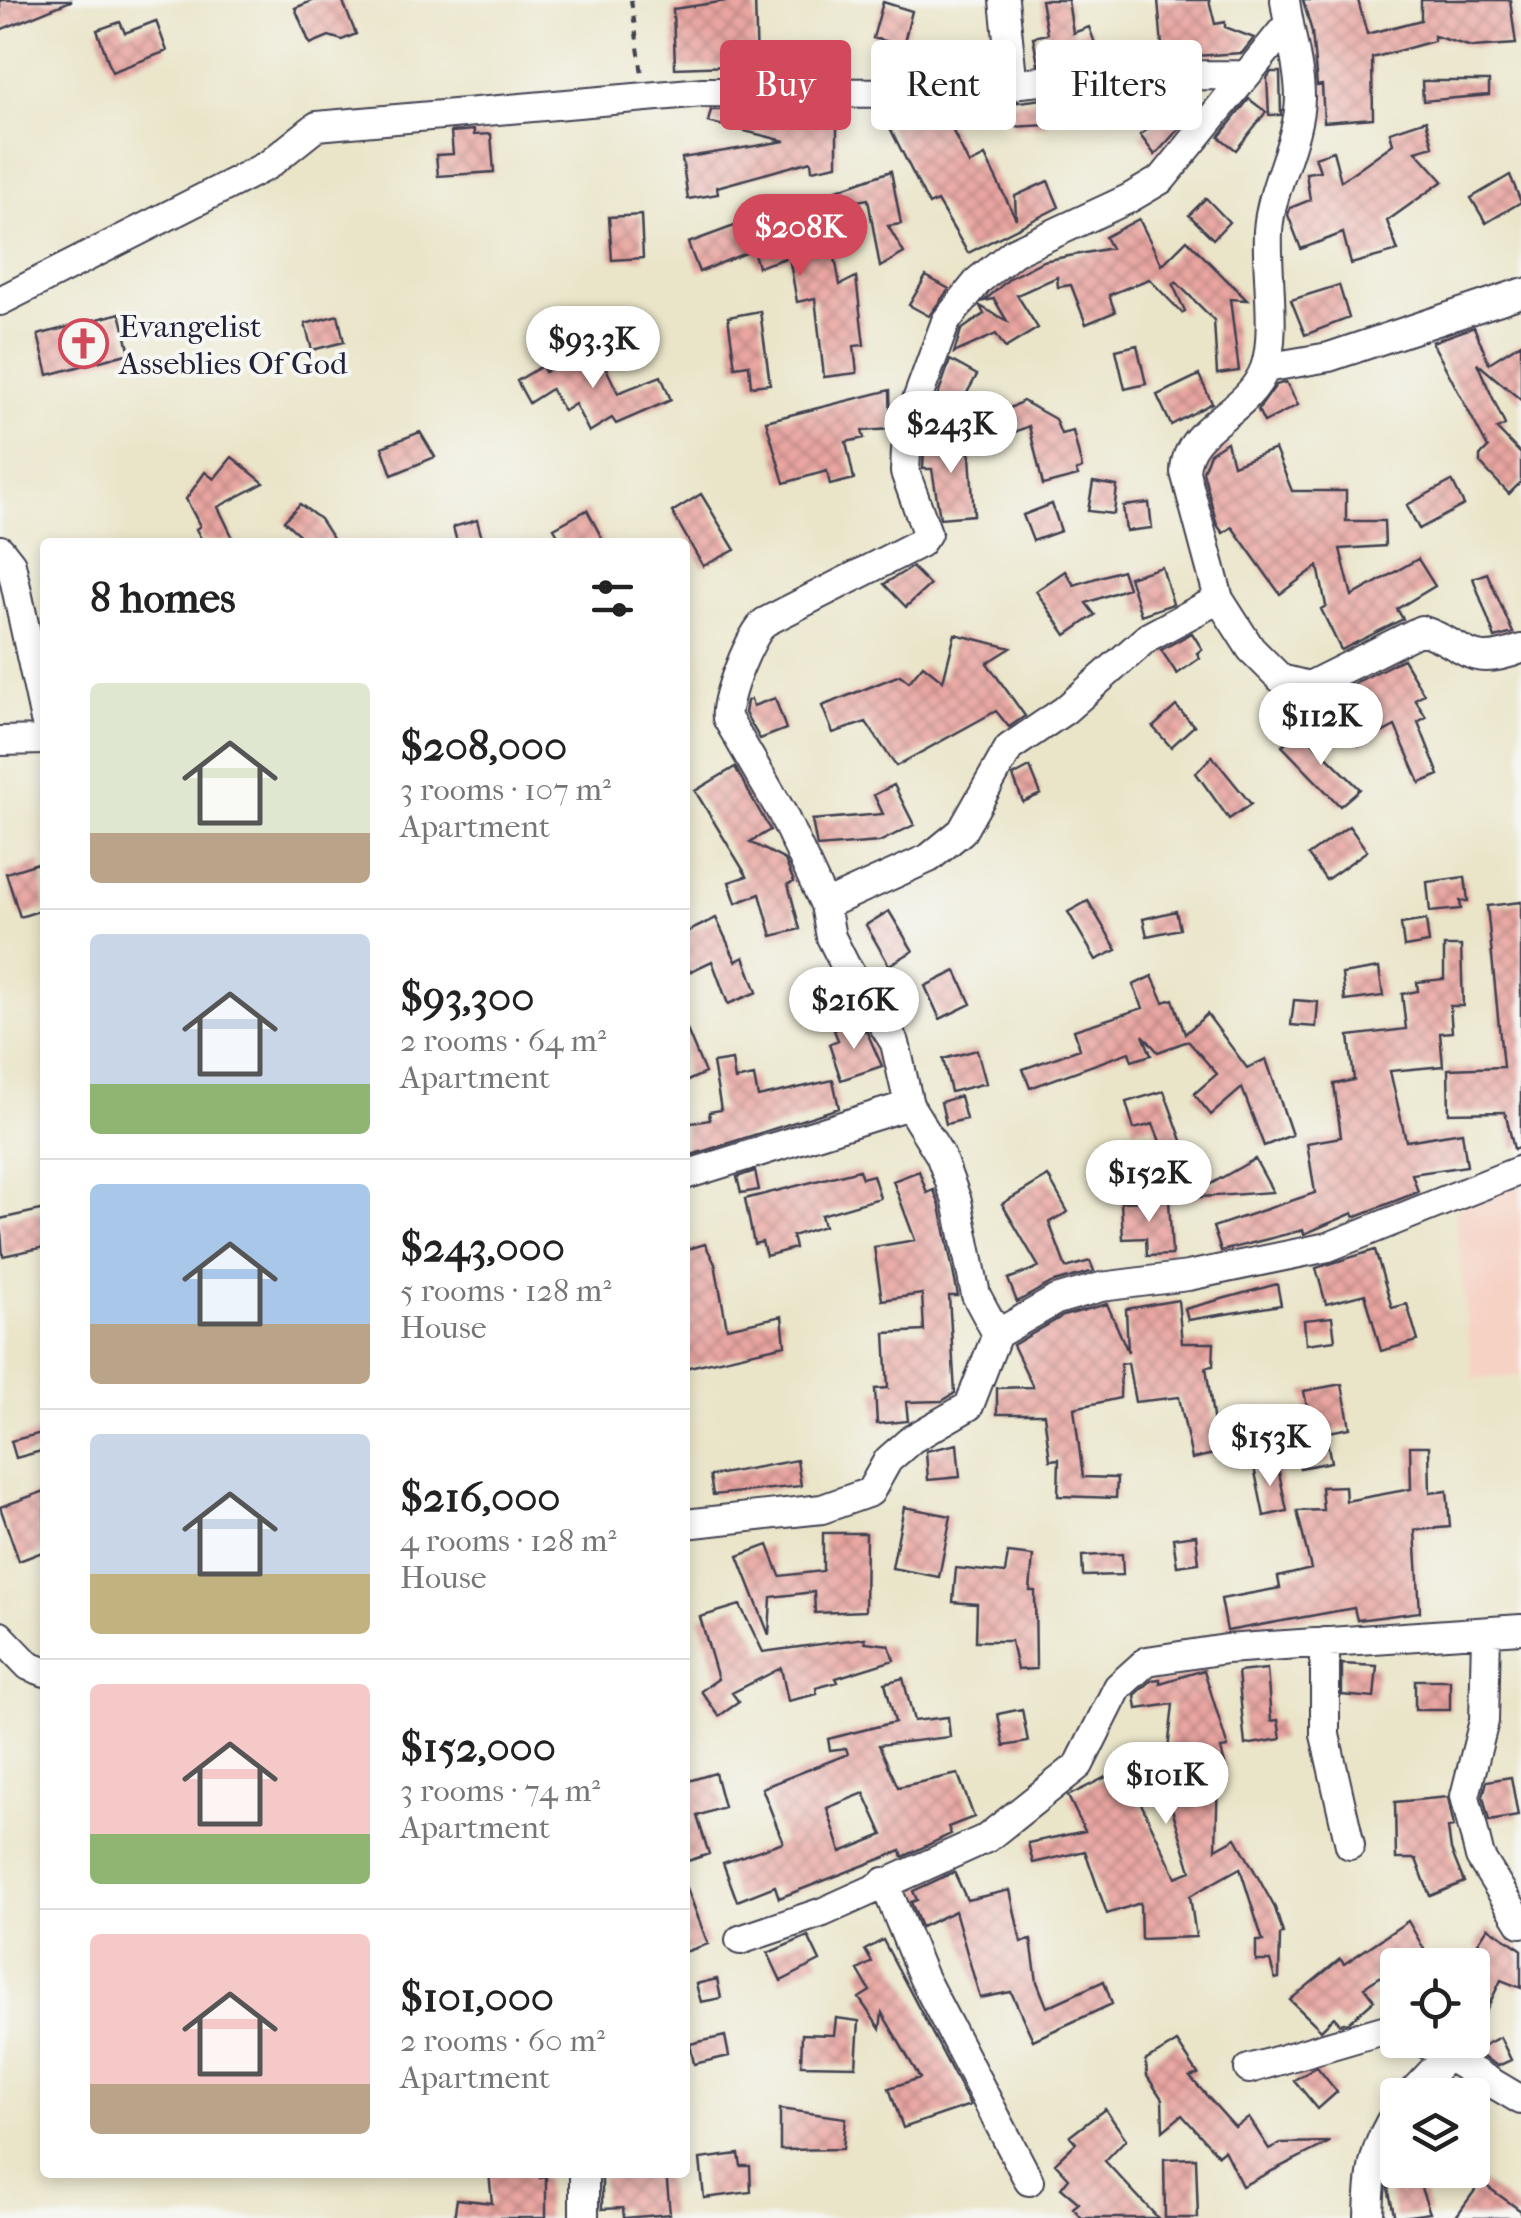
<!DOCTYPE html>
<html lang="en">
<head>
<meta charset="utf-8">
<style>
  body { margin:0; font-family:"IM FELL French Canon",serif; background:#f2f2f2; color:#222; height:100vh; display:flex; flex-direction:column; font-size:38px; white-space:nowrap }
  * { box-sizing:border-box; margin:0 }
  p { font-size:32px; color:#767676 }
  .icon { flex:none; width:55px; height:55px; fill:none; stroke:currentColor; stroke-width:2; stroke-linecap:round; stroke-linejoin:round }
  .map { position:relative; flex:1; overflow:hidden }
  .sheet { position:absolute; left:40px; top:538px; width:650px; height:1640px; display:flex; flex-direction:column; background:#fff; border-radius:10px; box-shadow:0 5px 15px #0003 }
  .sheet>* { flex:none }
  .hud { position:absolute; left:720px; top:40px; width:650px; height:90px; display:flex; gap:20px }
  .controls { position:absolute; left:1380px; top:1948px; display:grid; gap:20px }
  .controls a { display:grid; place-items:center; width:110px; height:110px; border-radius:10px; background:#fff; box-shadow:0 5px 15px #0003; font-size:50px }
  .price { position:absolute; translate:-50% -85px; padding:0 22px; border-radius:35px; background:#fff; color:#222; font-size:32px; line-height:65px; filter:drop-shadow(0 2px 5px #0008) }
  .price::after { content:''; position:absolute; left:50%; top:60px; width:30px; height:22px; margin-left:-15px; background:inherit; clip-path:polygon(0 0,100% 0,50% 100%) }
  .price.current { background:#d1495b; color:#fff }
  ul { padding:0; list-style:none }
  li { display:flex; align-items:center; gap:30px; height:250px; padding:0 50px }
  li+li { border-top:2px solid #e0e0e0 }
  li span { display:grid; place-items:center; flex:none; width:280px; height:200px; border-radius:10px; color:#555 }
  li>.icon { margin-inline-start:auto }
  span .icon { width:120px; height:120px; fill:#fffc; stroke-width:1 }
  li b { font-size:42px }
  h2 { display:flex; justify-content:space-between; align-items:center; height:120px; padding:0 50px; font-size:42px }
  .chip { padding:0 35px; border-radius:10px; background:#fff; box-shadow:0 5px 15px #0003; font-size:35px; line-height:90px }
  .chip.current { background:#d1495b; color:#fff }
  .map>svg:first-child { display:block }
  .built { fill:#f6d2c4 }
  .building { fill:url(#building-cross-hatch); fill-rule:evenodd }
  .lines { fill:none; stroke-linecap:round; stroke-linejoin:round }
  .minor-casing { stroke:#403f50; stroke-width:32 }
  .path { stroke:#403f50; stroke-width:4; stroke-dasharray:8 8; stroke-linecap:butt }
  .minor { stroke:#fff; stroke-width:28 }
  .labels { text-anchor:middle; stroke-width:8; stroke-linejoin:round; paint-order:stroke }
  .poi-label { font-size:32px; fill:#22223b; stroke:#f6f6f2; text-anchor:start }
</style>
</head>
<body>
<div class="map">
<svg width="1521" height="2218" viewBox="0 0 1521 2218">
  <defs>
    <pattern id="building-cross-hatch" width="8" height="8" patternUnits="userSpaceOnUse" patternTransform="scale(2.5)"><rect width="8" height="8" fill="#eaa6a1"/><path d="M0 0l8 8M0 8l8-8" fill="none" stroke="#bd8784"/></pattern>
  </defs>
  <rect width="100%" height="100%" fill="#f6f6f2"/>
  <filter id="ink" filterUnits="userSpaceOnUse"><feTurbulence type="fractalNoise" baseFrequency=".01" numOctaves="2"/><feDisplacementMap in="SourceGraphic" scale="20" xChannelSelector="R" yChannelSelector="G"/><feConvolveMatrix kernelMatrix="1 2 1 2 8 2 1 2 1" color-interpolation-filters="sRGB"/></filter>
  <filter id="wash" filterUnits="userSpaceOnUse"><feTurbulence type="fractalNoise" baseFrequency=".0048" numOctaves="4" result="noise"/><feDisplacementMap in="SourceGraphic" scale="40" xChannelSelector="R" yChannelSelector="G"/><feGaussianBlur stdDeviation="2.25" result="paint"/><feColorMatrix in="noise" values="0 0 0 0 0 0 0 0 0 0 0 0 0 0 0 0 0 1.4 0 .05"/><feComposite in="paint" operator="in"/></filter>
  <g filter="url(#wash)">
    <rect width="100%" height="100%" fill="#eae5c9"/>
    <path class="built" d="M1521 1183V1376L1473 1379 1455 1209Z"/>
    <g id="blocks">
      <path class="building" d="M0 0H71V1L0 30Z
        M314 0H342L356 34 342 40 329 36 310 44 295 8Z
        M733 0H755L757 65 675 68 673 9Z
        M1041 0H1068L1073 33 1089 27 1099 54 1038 64 1033 37 1047 34Z
        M1158 0H1209L1215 24 1225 22V27L1254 38 1242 53 1163 58Z
        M1303 0H1358L1367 34 1421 20V0H1510L1516 44 1472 47 1434 36V41L1372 58 1373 118 1324 122 1322 85 1317 86 1312 32Z
        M883 2 912 11 903 46 873 38Z
        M156 21 167 51 112 72 97 30 120 22 125 33Z
        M1271 72H1280L1281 115H1269L1267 78Z
        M1422 81H1489V95L1423 101Z
        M1075 95 1076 115 1046 117 1047 125 1012 127 1011 103Z
        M1249 99 1266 112 1236 150 1219 137Z
        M953 108 956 119 948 121 969 164 985 156 1016 219 1015 196 1048 181 1059 207 968 253 937 201 929 205 884 116Z
        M1175 109 1185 122 1155 155 1140 135Z
        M711 110H837V165L812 170 811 161 717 187 718 194 688 199 682 158 785 141 708 122Z
        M1426 120 1433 146 1416 151 1443 181 1387 221 1398 251 1351 264 1343 233 1301 249 1288 215 1290 208 1310 200 1306 173 1320 171 1315 157 1333 151 1341 181 1393 144 1390 132Z
        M474 130V135L491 134 494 172 438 176 436 155 453 154 451 132Z
        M891 171 901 224 888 226 904 253 880 267 868 199 816 209 814 198Z
        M1510 175 1521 202 1486 223 1471 198Z
        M1206 198 1229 222 1213 239 1189 215Z
        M767 214 774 237 834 216 841 238 832 241 840 285 856 277 864 345 854 346 857 373 824 377 815 298 797 302 789 257 758 267 753 250 699 272 688 243Z
        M641 215 643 258 612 260 609 217Z
        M1139 219 1162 265 1187 240 1247 300 1230 299 1239 371 1217 374 1214 320 1176 282 1173 285 1185 311 1182 313 1149 279 1109 295 1115 312 1086 324 1071 285 1058 287 1057 277 1017 295 1038 328 1005 348 996 334 954 353 961 330 984 314 980 306 1007 321 994 299 984 301 1010 278 1043 261 1111 248 1105 237Z
        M926 276 949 289 929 316 909 305Z
        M1339 285 1349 318 1305 335 1291 300Z
        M760 311 770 384 751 386 749 365 735 367 728 317Z
        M120 313 130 353 48 375 38 335Z
        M338 315 344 342 312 350 305 324Z
        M1474 327 1489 363 1521 343V400L1477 363 1505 425 1497 429 1521 454V482L1509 494 1480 463V456L1488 448 1432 342Z
        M1137 345 1146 384 1125 389 1116 350Z
        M581 352 588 363 600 356 618 393 661 376 671 400 616 424 612 418 589 432 575 404 564 411 551 389 529 403 517 381 542 366 545 372Z
        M950 360 977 375 959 407 938 395Z
        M1199 375 1212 403 1171 425 1157 395Z
        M1286 382 1298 405 1264 422 1258 410 1276 385Z
        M890 390 891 429 862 431 864 438 846 442 854 479 830 485 827 471 784 483 766 421Z
        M1023 401 1055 419 1061 434 1073 431 1082 468 1076 471 1078 476 1043 485 1029 426 1012 433 1003 412Z
        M420 432 435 457 392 475 382 447Z
        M962 434 970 456 974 515 940 518 932 469H923L924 447Z
        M1227 442 1233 465 1275 449 1292 491H1346V521H1384L1385 546 1340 549 1352 596 1418 559 1435 586 1397 609 1403 619 1341 650 1321 609 1326 606 1318 566 1280 594 1232 527 1223 533 1217 525 1203 471 1210 453Z
        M232 457 264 483 218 507 235 542H203L196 529 200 526 186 499 205 472 214 479Z
        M1452 481 1464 505 1419 529 1407 505Z
        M1093 482 1117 486 1114 514 1088 511Z
        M701 494 735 550 703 566 672 512Z
        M1149 503 1152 528 1126 531 1123 506Z
        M300 504 320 519 335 542H307L284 521Z
        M1052 504 1061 531 1033 541 1023 515Z
        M587 510 604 542H562L554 528Z
        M477 520 483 542H457L453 527Z
        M912 567 930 585 906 607 884 584Z
        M1162 567 1173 604 1141 615 1129 577Z
        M1122 570 1128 588 1086 603 1095 615 1066 635 1036 591 1065 571 1074 585Z
        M1487 573 1513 633 1495 638 1473 578Z
        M1192 633 1202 649 1197 653 1200 658 1177 674 1161 650Z
        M955 634 1011 648 987 663 1025 716 1009 727 996 711 896 766 866 722 833 733 822 706 900 675 909 682 923 665 943 681Z
        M1403 659 1424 694 1415 699 1426 717 1418 722 1439 775 1420 783 1395 726 1359 745 1337 703 1332 706 1327 697Z
        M775 698 786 729 760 739 745 713 747 701 751 699 753 706Z
        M1176 706 1194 726 1171 747 1153 727Z
        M1299 729 1360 789 1340 806 1282 746Z
        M1212 756 1251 804 1229 819 1196 773Z
        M735 767 770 830 750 842 785 860 794 882 788 884 800 929 772 936 760 894 736 903 729 882 747 876 695 791Z
        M1030 767 1041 794 1023 802 1013 776Z
        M894 785 914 825 879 842 817 847 812 820 883 814 874 795Z
        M1349 826 1367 851 1326 880 1308 855Z
        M41 862 45 909 20 917 6 873Z
        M1465 877 1468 901H1460L1461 909 1430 912 1427 882Z
        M1088 901 1117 950 1096 960 1068 912Z
        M1521 902V1148L1514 1149 1505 1112 1449 1113 1448 1069 1503 1067 1487 906Z
        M889 911 913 951 889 965 866 925Z
        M1176 911 1180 929 1147 936 1143 919Z
        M716 918 736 961 744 957 757 992 728 1004 712 961 685 974V933Z
        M1426 920 1429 943 1404 947 1401 924Z
        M1444 946H1461L1463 1006H1450L1452 1032 1440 1033 1443 1066 1390 1071 1406 1141 1462 1132 1467 1166 1412 1174 1418 1192 1354 1217 1353 1213 1304 1234 1303 1230 1221 1251 1213 1227 1315 1193 1307 1143 1341 1137 1334 1084 1354 1080 1349 1036 1406 1029 1402 994 1418 991 1417 982 1444 979Z
        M1379 968 1383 996 1345 1001 1342 974Z
        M956 971 971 1004 940 1019 925 986Z
        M1152 976 1164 1002 1173 999 1185 1034 1207 1014 1247 1068 1266 1059 1292 1135 1264 1146 1242 1088 1211 1115 1194 1094 1217 1074 1188 1041 1158 1052 1143 1035 1151 1055 1132 1061 1129 1052 1030 1088 1023 1069 1080 1049 1074 1030 1143 1008 1133 985Z
        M1294 1000 1318 1002 1316 1027 1291 1025Z
        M852 1022 856 1033 866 1030 882 1066 841 1080 829 1044 838 1040 834 1030Z
        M685 1025 705 1073 685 1082Z
        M977 1050 986 1083 951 1092 943 1059Z
        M732 1060 735 1080 754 1076 758 1097 833 1080 839 1108 685 1157V1124L710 1120 709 1112 721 1110 713 1063Z
        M1164 1091 1184 1146 1165 1154 1153 1124 1134 1129 1126 1102Z
        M960 1096 966 1119 946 1124 941 1102Z
        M1255 1159 1273 1192 1186 1198Z
        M859 1170 862 1178 873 1175 880 1198 821 1215 824 1226 792 1236 795 1248 766 1256 762 1242 754 1244 745 1199Z
        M755 1171 759 1190 741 1193 737 1177Z
        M919 1171 927 1193 934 1190 940 1206 958 1296H949L955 1393 942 1401 906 1402 908 1421 877 1424 875 1389 888 1388 885 1333 924 1331 922 1294 882 1300 874 1247 915 1240 893 1181Z
        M1048 1176 1068 1212 1049 1222 1066 1268 1090 1261 1094 1271 1051 1283 1017 1302 1008 1279 1039 1267 1002 1204Z
        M1169 1200 1172 1255 1147 1256 1146 1238 1123 1239 1121 1202Z
        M45 1209V1247L3 1256 0 1219Z
        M705 1244 715 1264 727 1328 782 1316 785 1345 685 1368V1250Z
        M1375 1250 1392 1308 1407 1304 1418 1341 1381 1351 1365 1294 1326 1304 1316 1268Z
        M1277 1284 1281 1305 1188 1320 1185 1309Z
        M1178 1300 1182 1343H1214L1213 1366 1206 1367 1218 1453 1192 1459 1179 1397 1135 1402 1128 1363 1121 1364 1120 1398 1074 1408 1083 1477 1117 1478 1116 1498 1058 1496 1059 1459 1050 1460 1044 1414H997V1388L1033 1387 1013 1345 1063 1316 1107 1304 1128 1352 1126 1309Z
        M1332 1317 1335 1340 1306 1344 1304 1320Z
        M1342 1384 1350 1428 1312 1435 1304 1391Z
        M45 1432V1450L16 1458 11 1441Z
        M1327 1441 1331 1462 1300 1468 1296 1447Z
        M957 1444 960 1477 928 1480 926 1451Z
        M1410 1446H1429L1430 1493 1447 1491 1450 1527 1415 1530 1420 1612 1357 1620 1354 1608 1227 1631 1221 1599 1280 1588 1278 1577 1311 1569 1297 1511 1323 1510 1321 1487 1345 1486 1346 1501 1411 1489Z
        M797 1460 801 1486 713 1495 710 1476Z
        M1277 1463 1287 1511 1264 1516 1254 1467Z
        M45 1491V1551L19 1561 0 1507Z
        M904 1507 951 1516 939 1577 892 1568Z
        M823 1533H866L865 1611 815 1613 814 1592 771 1597 769 1635 738 1556 768 1545 780 1576 823 1571Z
        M1196 1535 1199 1563 1177 1566 1173 1538Z
        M1008 1553 1033 1556 1030 1591H1035L1036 1669 1017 1670 1011 1641H976L977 1604 953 1602 956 1568 1005 1573Z
        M1122 1554 1123 1575 1083 1576 1082 1556Z
        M740 1605 763 1652 865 1638V1642L889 1645 894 1660 836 1678 838 1682 816 1688 817 1694 788 1701 781 1668 732 1693 739 1702 719 1716 701 1691 718 1679 700 1617Z
        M1342 1664 1377 1666 1374 1698 1342 1695Z
        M1267 1669 1271 1721 1278 1720 1281 1739 1245 1745 1238 1672Z
        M1204 1670 1228 1748 1221 1749 1226 1768 1218 1770 1216 1849 1236 1838 1275 1908 1283 1933 1280 1935 1279 1978 1275 1979 1270 1961H1256V1941H1263L1240 1868 1190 1896 1196 1937 1141 1939 1140 1903 1107 1914 1085 1851 1033 1863 1028 1843 1085 1831 1068 1796 1124 1768 1176 1877 1191 1871 1158 1763 1167 1760 1173 1704 1137 1709 1135 1695 1152 1680 1160 1679V1683Z
        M903 1678 914 1721 948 1717 950 1737 879 1745 898 1787 958 1774 974 1817 948 1827 951 1834 903 1857 901 1851 779 1898 775 1886 737 1901 723 1863 783 1842 762 1788 848 1754 846 1748 830 1750 828 1739 895 1722 885 1683ZM864 1793 883 1835 841 1852 827 1808Z
        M1415 1680H1450V1710H1415Z
        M1022 1709 1028 1742 1004 1746 998 1714Z
        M715 1773 724 1807 697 1816 709 1854 685 1862V1782Z
        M1511 1777 1518 1816 1489 1821 1483 1796 1487 1781Z
        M1448 1797 1454 1827 1448 1828 1451 1850 1464 1882 1430 1896 1416 1859H1396L1395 1802Z
        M954 1872 967 1900 1010 1890 1021 1942 1031 1940 1037 1982 1047 2007 1104 1981 1112 2004 1033 2040 1011 1992 980 1998 955 1911 921 1927 911 1902 917 1900 913 1891Z
        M687 1888 708 1944 685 1952V1889Z
        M1408 1921 1424 1949 1364 1987 1374 2000 1349 2022 1340 2024 1334 2017 1321 2030 1290 2000 1340 1959 1344 1964Z
        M1488 1927 1521 1949V1988L1501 1980 1473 2037 1472 1969 1481 1951 1475 1947Z
        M808 1936 820 1961 781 1981 768 1953Z
        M883 1940 970 2105 903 2128 889 2088 920 2078 882 2013 880 2029 859 1998 870 1991 858 1970 872 1962 865 1950Z
        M717 1979 721 1998 701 2002 696 1984Z
        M836 2018 859 2021 856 2066 801 2065 802 2034 834 2035Z
        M725 2036 729 2056 694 2064 690 2044Z
        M1500 2037 1511 2060 1498 2066 1473 2051Z
        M1177 2042 1198 2074 1190 2077 1235 2127 1249 2118 1269 2149 1281 2143 1330 2142 1242 2186 1224 2150 1218 2155 1182 2115 1163 2131 1162 2099 1147 2076 1146 2061Z
        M1317 2067 1337 2092 1318 2109 1294 2080Z
        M780 2109 846 2118 843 2149 780 2150Z
        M1105 2109 1126 2139 1105 2161 1158 2218H1082L1073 2208 1079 2203 1061 2188 1069 2178 1055 2163 1076 2143 1070 2136Z
        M739 2154 741 2166H750L751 2192 704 2198 700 2159Z
        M1196 2158 1198 2218H1165L1164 2159Z
        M489 2172H540V2178L546 2177V2218H454L457 2199 492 2203Z
        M620 2172H666L670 2214 624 2218 623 2208 602 2209V2178L621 2177Z
        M1417 2177 1430 2213 1395 2218 1388 2188Z
        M1481 2182 1521 2211V2218H1455Z"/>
    </g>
  </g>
  <g filter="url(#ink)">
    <use href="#blocks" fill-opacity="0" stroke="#403f50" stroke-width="2.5"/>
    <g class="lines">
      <defs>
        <path id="minor" d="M1004 0 1013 86
          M1285 0C1289 32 1300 66 1300 98 1299 142 1271 185 1268 231 1266 271 1277 334 1265 368 1248 415 1186 425 1185 472L1219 599 1251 649 1281 679 1309 686 1421 630C1468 645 1466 670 1521 649
          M0 301 268 165 317 126 703 92 923 93 1090 76 1246 75
          M1265 368 1329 357 1521 293
          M0 550 11 564 45 720
          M0 741 45 740
          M825 905 929 858 962 831 1009 748 1065 710 1148 637 1219 599
          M685 1175 909 1105
          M997 1334 976 1295 957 1201 940 1155 909 1105 895 1043 845 965 831 937 825 905 782 813 727 718C724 699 751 634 765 622L920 543 927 533 905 472 906 450 910 419 946 321 979 280 1014 252 1128 199 1162 179 1288 24
          M685 1524 822 1509 870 1492 888 1460 912 1439 969 1406 997 1334 1056 1300 1101 1287 1188 1276 1328 1247 1521 1170
          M1486 1633 1484 1721 1465 1796 1480 1857 1521 1923
          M0 1636 29 1666 45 1672
          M1325 1642V1735L1350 1845
          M884 1882 923 1977 1029 2181
          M740 1940 823 1912 987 1838 1079 1765 1118 1687 1147 1661 1226 1649 1521 1629
          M1420 2040 1521 2100
          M1249 2069 1383 2030 1398 2031
          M1410 2095 1448 2055
          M584 2172V2218
          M1369 2218C1370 2175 1373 2146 1398 2110"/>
      </defs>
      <use href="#minor" class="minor-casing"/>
      <path class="path" d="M631 0 642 74"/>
      <use href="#minor" class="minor"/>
    </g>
  </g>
  <defs>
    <symbol id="church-ring" viewBox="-11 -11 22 22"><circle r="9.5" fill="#f6f6f2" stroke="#d1495b" stroke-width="1.5"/><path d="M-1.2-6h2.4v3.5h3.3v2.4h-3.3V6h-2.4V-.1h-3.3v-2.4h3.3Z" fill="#d1495b"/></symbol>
  </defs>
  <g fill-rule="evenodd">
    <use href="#church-ring" x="56" y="316" width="55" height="55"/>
  </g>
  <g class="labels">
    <g class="poi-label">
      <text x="119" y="337">Evangelist<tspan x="119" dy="37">Asseblies Of God</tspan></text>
    </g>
  </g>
</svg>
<div class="controls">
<a><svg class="icon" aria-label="locate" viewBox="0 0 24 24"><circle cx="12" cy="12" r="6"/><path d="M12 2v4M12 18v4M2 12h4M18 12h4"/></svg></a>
<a><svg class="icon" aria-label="layers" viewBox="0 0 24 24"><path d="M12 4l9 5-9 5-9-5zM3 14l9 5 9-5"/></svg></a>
</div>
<b class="price current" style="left:800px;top:279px">$208K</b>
<b class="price" style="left:593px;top:391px">$93.3K</b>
<b class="price" style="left:951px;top:476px">$243K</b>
<b class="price" style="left:1321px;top:768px">$112K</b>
<b class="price" style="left:854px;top:1052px">$216K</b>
<b class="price" style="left:1149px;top:1225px">$152K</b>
<b class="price" style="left:1270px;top:1489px">$153K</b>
<b class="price" style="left:1166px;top:1827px">$101K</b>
<div class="hud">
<a class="chip current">Buy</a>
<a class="chip">Rent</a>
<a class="chip">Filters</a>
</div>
<section class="sheet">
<h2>8 homes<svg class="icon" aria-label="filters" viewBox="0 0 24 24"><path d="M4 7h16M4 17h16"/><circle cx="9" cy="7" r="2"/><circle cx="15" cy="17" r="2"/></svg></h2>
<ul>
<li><span style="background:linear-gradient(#dfe7d0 75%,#b9a48a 0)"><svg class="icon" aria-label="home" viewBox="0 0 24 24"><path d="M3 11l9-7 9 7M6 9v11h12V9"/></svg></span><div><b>$208,000</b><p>3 rooms · 107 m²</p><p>Apartment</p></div></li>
<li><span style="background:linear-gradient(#c9d6e8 75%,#8fb573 0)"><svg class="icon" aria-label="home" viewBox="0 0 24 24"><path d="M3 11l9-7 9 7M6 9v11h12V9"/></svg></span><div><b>$93,300</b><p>2 rooms · 64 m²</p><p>Apartment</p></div></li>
<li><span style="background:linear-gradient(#a9c7e8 70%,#b9a48a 0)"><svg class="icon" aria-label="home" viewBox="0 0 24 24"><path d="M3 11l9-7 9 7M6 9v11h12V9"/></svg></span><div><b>$243,000</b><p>5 rooms · 128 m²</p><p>House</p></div></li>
<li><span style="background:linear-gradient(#c9d6e8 70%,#c2b280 0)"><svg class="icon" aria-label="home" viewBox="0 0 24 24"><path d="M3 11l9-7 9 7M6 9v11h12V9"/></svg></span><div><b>$216,000</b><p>4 rooms · 128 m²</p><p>House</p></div></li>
<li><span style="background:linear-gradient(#f6c9c9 75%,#8fb573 0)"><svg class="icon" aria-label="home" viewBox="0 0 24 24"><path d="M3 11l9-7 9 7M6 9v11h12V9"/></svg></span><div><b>$152,000</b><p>3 rooms · 74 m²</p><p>Apartment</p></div></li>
<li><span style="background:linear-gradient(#f6c9c9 75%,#b9a48a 0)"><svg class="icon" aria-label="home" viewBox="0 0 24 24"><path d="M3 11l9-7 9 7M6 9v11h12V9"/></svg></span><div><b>$101,000</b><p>2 rooms · 60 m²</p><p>Apartment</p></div></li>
</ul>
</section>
</div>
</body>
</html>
